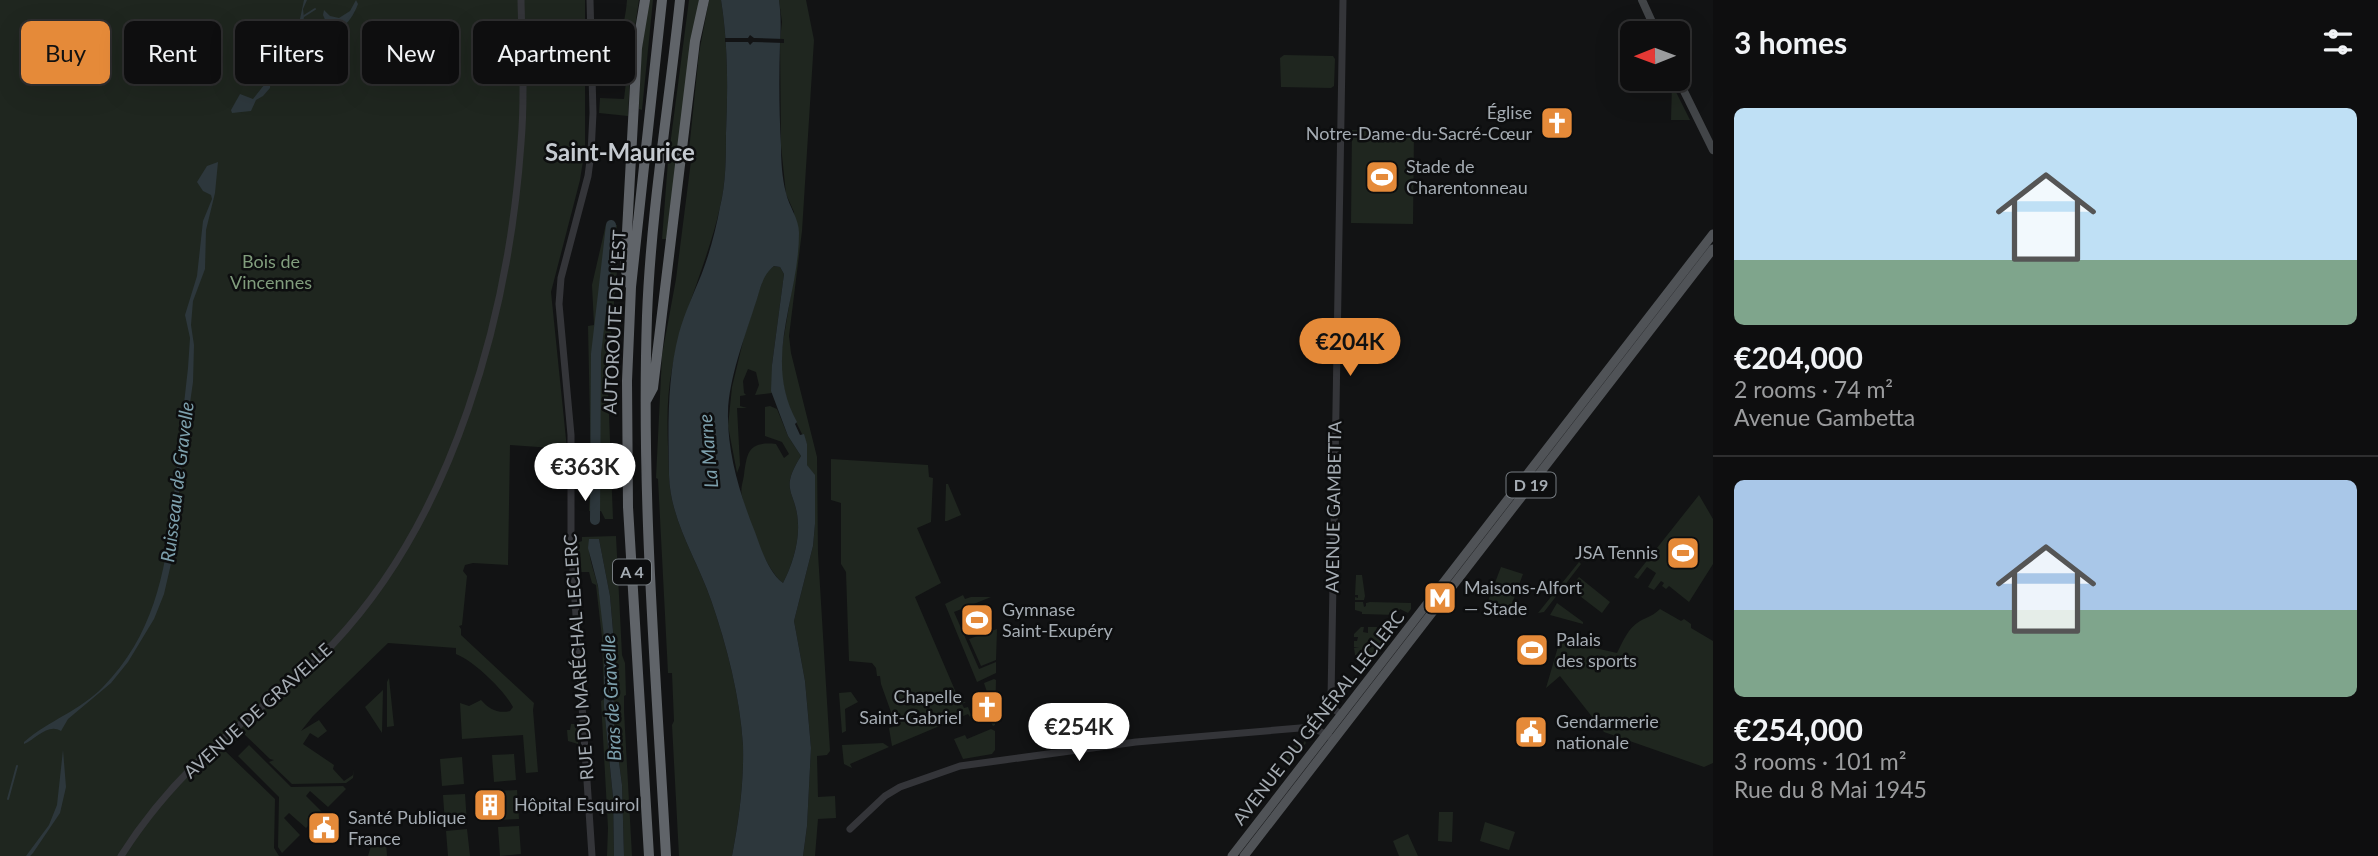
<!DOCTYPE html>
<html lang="en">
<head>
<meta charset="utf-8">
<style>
  body { margin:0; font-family:Lato,sans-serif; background:#171718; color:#f1f3f6; height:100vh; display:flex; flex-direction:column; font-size:26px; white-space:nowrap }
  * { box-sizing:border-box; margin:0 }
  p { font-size:23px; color:#9b9c9e }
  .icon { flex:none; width:38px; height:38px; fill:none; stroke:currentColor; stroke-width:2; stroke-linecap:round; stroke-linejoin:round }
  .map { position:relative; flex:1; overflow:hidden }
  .panel { display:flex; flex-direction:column; background:#0e0e0f; width:665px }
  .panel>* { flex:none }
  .top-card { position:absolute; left:21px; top:21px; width:665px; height:63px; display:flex; gap:14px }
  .needle { width:46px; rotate:269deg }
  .controls { position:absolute; left:1620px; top:21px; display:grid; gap:14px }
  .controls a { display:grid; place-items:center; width:70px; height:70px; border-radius:10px; background:#0e0e0f; box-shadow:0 7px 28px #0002,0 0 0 2px #2e2e2f; font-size:35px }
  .price { position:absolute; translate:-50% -60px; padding:0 16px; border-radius:24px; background:#fff; color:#222; font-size:23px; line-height:46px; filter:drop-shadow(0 2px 4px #0008) }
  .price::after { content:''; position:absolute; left:50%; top:42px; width:21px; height:16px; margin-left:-10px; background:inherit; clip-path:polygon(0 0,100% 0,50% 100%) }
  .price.on { background:#e58a39; color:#111 }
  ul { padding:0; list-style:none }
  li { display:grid; align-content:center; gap:14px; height:371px; padding:0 21px }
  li+li { border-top:2px solid #2e2e2f }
  li span { display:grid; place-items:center; height:217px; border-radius:10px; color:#555 }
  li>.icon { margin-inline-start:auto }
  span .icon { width:126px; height:126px; fill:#fffc; stroke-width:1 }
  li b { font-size:30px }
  h2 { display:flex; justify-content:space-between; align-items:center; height:84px; padding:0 21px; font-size:30px }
  .pill { padding:0 24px; border-radius:10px; background:#0e0e0f; box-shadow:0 7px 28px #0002,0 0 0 2px #2e2e2f; font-size:24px; line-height:63px }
  .pill.on { background:#e58a39; color:#111 }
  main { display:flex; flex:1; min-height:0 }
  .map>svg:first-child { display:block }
  .green { fill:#1f261f }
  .water { fill:#2d373c; fill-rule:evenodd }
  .pier { fill:#121314 }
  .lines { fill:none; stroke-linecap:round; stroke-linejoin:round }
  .stream { stroke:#2d373c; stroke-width:2 }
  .river { stroke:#2d373c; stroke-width:10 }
  .tertiary { stroke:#343539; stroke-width:7 }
  .secondary { stroke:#424548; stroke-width:8 }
  .primary { stroke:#505357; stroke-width:9 }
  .motorway { stroke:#606469; stroke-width:10 }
  .labels { text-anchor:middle; stroke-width:5; stroke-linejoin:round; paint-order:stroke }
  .shield { fill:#0d0e0f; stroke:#777d82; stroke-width:2 }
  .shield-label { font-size:16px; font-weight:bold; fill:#a5acb3 }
  .poi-label { font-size:18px; fill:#a5acb3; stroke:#0d0e0f; text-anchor:start }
  .park-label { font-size:18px; fill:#819d7d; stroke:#0d0e0f }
  .street-label { font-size:18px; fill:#a5acb3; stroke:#0d0e0f }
  .water-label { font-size:19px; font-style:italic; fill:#7da0ad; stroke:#0d0e0f }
  .district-label { font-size:24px; font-weight:bold; fill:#c5cad0; stroke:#0d0e0f }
</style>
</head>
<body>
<main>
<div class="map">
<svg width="1713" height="856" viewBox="0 0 1713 856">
  <rect width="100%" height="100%" fill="#121314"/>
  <path class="green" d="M0 0H585V148L580 180 551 292 567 449 510 445 508 565 473 563 465 565 463 571 467 576 462 625 459 626 461 629V635L534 703 533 710 538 772 526 773 523 735 462 739 460 703 469 706 481 700C489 709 498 714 510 711L513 707C504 690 474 661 456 654V648L388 643 313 716 301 731 319 720 327 731 318 738 310 733 303 744 334 765 333 769 344 781 353 775 354 769 353 778 346 783 292 784 269 762 274 760 270 759 244 734 224 750 275 799 274 848 279 856H0Z
    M627 0H639L631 53 628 116 599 113 600 98 624 99 630 48 622 42C622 27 626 15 627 0Z
    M649 0H653L642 110 639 109 641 53Z
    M689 0H699L666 239H662L668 161Z
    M709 0H721C728 43 728 89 726 133 726 157 726 183 720 207 708 262 682 313 672 369 665 403 668 441 669 475 670 520 697 559 711 600 727 646 740 697 743 745 744 782 739 820 732 856H679L672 725 674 721 672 673H668L658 479 656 478 662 355 676 279 691 161 688 160 699 53Z
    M779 0H806L814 40 802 231 789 336 791 353 817 457 818 553 830 751 827 755 817 756 818 797 835 796 836 818 818 819 815 856H803L807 826 811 748 805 681 794 621 813 546 815 524 807 465V444L788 406 782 378 781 354 795 270 794 212 786 194 781 146 780 40 782 22Z
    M1284 55 1333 56 1335 59 1334 86 1331 88 1281 87 1280 58Z
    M1672 84 1690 120H1671Z
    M1352 130 1414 131 1413 224 1351 223Z
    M606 224 617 225 616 244 619 250 610 344 608 389 613 519H605L601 511H589L591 469 588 326 594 325 592 285Z
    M774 266 780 267 784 274 772 365V393L755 395 759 385 756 372 748 369 743 381 744 393 746 395 740 396V406L747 408H737L740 465 737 473 728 426 732 387 744 337 765 273Z
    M770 406 777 409 788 436 801 456C778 492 797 491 798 524 799 543 792 566 783 583 766 571 746 517 742 496 740 489 743 482 744 475 747 453 748 441 776 444L784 458 789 454 782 442 765 436V407Z
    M831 459 928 465 929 477 933 478 931 522 917 528 941 583 915 597 960 702H966L962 704 964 708 968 707 971 715 970 717 968 714 892 746 889 728 896 726 881 684 880 676H877L876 668 872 663 849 661 846 572 841 564V503L831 500Z
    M946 484H948L961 515 947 521H945Z
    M1699 495 1713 519V564L1689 602 1669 586 1666 589 1662 586 1664 583 1661 581 1654 590 1648 587 1656 573 1647 567 1638 579 1634 577Z
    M616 536 622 655 625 663 626 695 624 696V711L632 856H624L622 785 614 724 613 630 610 596 599 539H590C586 554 595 572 598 587 604 618 610 677 604 707L613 797 614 856H607L608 828 601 701 604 699 602 638 596 585 592 583 589 572H579L577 543 582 541V537Z
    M1579 562 1581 564 1544 612 1538 613Z
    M1501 567 1523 574 1507 617 1485 609Z
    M1356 575H1362L1365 596 1364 600H1355V597L1358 598V595H1355Z
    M1579 577 1610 602 1602 613 1572 590 1571 586Z
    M963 595 965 599 971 597H991L954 612 979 669 996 662V673L977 682 945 604Z
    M1355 602H1363L1364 607 1366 606V603L1370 602 1411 603V609L1408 613 1400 609 1396 615 1362 614V612L1355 610Z
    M1557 603 1583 622V624L1550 615Z
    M1660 609 1681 621 1684 619 1691 624V628L1713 641V763L1704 767 1604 732 1560 676 1546 688 1560 640 1617 653C1623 641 1628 628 1640 621 1648 617 1654 615 1660 609Z
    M1361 627H1364L1363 632 1368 633V627H1377L1376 631H1379L1378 627H1388L1385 633 1389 629 1390 632H1393L1374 657 1355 655 1354 648 1359 647H1354V641H1357L1358 637H1354V634Z
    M997 629 996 660 981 666 969 639Z
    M389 678 394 726 387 727V682Z
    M994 679 996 680 995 725 993 726 988 717 993 714V694L988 695 984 683Z
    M383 690 382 733 365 707Z
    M851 692 858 702 845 709 846 731 842 733 839 693Z
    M571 724H578V744L568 741 567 730H570Z
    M991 729 995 731V750L992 754 963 759 954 739 965 735 967 739Z
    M1305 741 1306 743 1287 768 1286 746 1302 745Z
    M883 743 889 747 850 764 852 768 844 764 842 745Z
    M249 745 291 787 343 786 346 789 328 807 310 791 306 796 322 812 306 828 289 813 284 818 300 835 282 853 278 847 279 797 238 756Z
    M514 754 516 780 494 782 492 755Z
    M462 757 464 784 442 786 440 759Z
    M517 790 519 819 497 820 495 791Z
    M465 794 467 823 445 824 443 795Z
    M1439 812H1453L1452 842 1438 841Z
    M1485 822 1515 832 1509 850 1480 841Z
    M519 826 521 854 500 856 498 827Z
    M467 829 470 856H448L446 831Z
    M1408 834 1418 856H1399L1393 841Z
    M374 836H383V840L386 841 387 856H368Z"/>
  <path class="water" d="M304 0H307L303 9 304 18 297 29 298 41 292 49 275 55 271 67 270 88 263 96 256 100 251 111 232 113 231 110 240 94 253 99 264 85 269 54 272 51 293 46 295 42 293 28 300 19Z
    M356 0 358 4C353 17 344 32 329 29L323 15 324 10 330 16 339 18 350 11Z
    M721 0H779C781 15 781 27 780 43 779 76 779 111 781 145 781 160 782 178 786 193 789 207 799 218 799 233 799 300 762 358 797 422L795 424 800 435 804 434 807 444V465L815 475V524L813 546 794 621 805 681 811 748 807 826 803 856H732C739 820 744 782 743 745 740 697 727 646 711 600 697 559 670 520 669 475 668 427 667 379 679 333 685 312 694 293 702 273 710 252 716 229 720 207 726 183 726 157 726 133 728 89 728 43 721 0ZM774 266 780 267 784 274 772 365 771 391 788 436 801 456C778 492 797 491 798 524 799 543 792 566 783 583 769 573 761 549 755 532 740 495 727 452 728 412 729 379 744 339 754 308 760 292 761 276 774 266Z
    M218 162 215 193 206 230 205 269 193 301 191 325 194 345 193 382 183 452 173 555 164 594 154 619 128 662 111 683 68 719 61 731C48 723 36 739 24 744V742C48 721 81 710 103 687 161 628 168 554 176 475 180 439 184 404 188 368L190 338 185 315 197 276 203 221 212 199 211 195 203 191 197 182 207 166Z
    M589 539H599L610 596 613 631 614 724 622 785 624 856H614L613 797 604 707V637L598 586 588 548Z
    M63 750 66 787 60 813 33 853 30 856H26L49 825 57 805Z"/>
  <path class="pier" d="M750 35 754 38 784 39V43L753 42 750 45 748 42H725V38H748Z"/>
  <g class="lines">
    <path class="stream" d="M304 16 315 9
      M8 799 17 766"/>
    <path class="river" d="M595 520 596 354 611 225"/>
    <path class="tertiary" d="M590 0 593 113 591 153 588 176 561 278 559 304 571 435V540L592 856
      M1342 715 1335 710 1331 699 1343 0
      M850 829 885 796 900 787 960 766 1136 742 1312 727 1334 739
      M121 856C147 815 181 776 217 744 256 710 297 681 333 644 454 516 509 314 521 143 525 95 522 48 521 0"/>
    <path class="secondary" d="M1642 0 1657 33
      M1678 79 1713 150"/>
    <path class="primary" d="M1232 856 1713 234
      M1244 856 1713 249"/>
    <path class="motorway" d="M630 285 625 268 637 48 645 0
      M646 401 653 388 695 41 704 0
      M649 856 628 507 627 381 631 287 662 0
      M666 856C656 676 641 496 647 316 651 210 669 105 680 0"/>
  </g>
  <defs>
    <symbol id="church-square" viewBox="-11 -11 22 22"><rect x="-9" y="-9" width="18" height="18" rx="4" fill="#e58a39" stroke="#0d0e0f"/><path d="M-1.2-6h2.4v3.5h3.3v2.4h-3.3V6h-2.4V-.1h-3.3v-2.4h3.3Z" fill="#fff"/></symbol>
    <symbol id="stadium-square" viewBox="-11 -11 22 22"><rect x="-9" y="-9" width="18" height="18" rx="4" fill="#e58a39" stroke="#0d0e0f"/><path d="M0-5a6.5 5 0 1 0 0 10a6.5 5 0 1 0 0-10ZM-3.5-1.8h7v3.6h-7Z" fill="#fff"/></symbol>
    <symbol id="metro-square" viewBox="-11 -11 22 22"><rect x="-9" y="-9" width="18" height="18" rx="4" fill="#e58a39" stroke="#0d0e0f"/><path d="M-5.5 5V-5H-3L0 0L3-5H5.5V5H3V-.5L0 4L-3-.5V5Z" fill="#fff"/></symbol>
    <symbol id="civic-square" viewBox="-11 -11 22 22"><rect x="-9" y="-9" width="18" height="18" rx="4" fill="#e58a39" stroke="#0d0e0f"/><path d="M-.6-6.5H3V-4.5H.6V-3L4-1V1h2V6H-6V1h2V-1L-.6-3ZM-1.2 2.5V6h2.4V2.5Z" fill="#fff"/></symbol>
    <symbol id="building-square" viewBox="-11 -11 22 22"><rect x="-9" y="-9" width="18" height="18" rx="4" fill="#e58a39" stroke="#0d0e0f"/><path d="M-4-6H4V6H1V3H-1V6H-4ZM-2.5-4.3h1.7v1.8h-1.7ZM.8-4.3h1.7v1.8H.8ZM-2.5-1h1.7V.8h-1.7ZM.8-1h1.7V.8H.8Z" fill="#fff"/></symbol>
  </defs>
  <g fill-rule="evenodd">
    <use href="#church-square" x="1538" y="104" width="38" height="38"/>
    <use href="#stadium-square" x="1363" y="158" width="38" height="38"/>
    <use href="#stadium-square" x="1664" y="534" width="38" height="38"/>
    <use href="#metro-square" x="1421" y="579" width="38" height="38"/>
    <use href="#stadium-square" x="958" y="601" width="38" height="38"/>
    <use href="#stadium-square" x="1513" y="631" width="38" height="38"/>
    <use href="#church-square" x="968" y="688" width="38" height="38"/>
    <use href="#civic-square" x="1512" y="713" width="38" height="38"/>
    <use href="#building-square" x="471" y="786" width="38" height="38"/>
    <use href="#civic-square" x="305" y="809" width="38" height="38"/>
  </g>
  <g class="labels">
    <g class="shield">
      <rect x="1506.5" y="472.5" width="49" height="25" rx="5"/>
      <rect x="613" y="559.5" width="38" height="25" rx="5"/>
    </g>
    <g class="shield-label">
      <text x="1531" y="491">D 19</text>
      <text x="632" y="578">A 4</text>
    </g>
    <g class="poi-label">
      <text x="1532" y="119" text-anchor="end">Église<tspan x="1532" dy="21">Notre-Dame-du-Sacré-Cœur</tspan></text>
      <text x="1406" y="173">Stade de<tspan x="1406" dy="21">Charentonneau</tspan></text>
      <text x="1658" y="559" text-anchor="end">JSA Tennis</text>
      <text x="1464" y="594">Maisons-Alfort<tspan x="1464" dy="21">— Stade</tspan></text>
      <text x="1002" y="616">Gymnase<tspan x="1002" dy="21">Saint-Exupéry</tspan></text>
      <text x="1556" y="646">Palais<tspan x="1556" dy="21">des sports</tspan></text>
      <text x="962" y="703" text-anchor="end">Chapelle<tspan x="962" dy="21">Saint-Gabriel</tspan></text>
      <text x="1556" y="728">Gendarmerie<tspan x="1556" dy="21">nationale</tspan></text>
      <text x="514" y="811">Hôpital Esquirol</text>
      <text x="348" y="824">Santé Publique<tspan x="348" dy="21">France</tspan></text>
    </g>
    <g class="park-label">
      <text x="271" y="268">Bois de<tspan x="271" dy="21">Vincennes</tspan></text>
    </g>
    <g class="street-label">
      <text transform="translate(615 322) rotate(-87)" y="6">AUTOROUTE DE L’EST</text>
      <text transform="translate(1334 507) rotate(-89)" y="6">AVENUE GAMBETTA</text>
      <text transform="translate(579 657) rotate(-94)" y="6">RUE DU MARÉCHAL LECLERC</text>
      <text transform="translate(258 711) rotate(-42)" y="6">AVENUE DE GRAVELLE</text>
      <text transform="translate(1319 718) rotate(-52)" y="6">AVENUE DU GÉNÉRAL LECLERC</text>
    </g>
    <g class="water-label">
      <text transform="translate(708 451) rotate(-95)" y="7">La Marne</text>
      <text transform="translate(177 482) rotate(-83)" y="7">Ruisseau de Gravelle</text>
      <text transform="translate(611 698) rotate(-93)" y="7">Bras de Gravelle</text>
    </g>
    <g class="district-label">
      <text x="620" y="161">Saint-Maurice</text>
    </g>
  </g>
</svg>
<div class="controls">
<a><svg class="needle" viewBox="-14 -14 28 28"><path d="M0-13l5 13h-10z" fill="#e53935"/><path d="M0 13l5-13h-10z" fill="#9b9c9e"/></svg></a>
</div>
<b class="price on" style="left:1350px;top:378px">€204K</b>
<b class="price" style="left:585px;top:503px">€363K</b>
<b class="price" style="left:1079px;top:763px">€254K</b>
<div class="top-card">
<a class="pill on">Buy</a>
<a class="pill">Rent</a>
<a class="pill">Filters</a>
<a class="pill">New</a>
<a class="pill">Apartment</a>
</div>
</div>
<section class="panel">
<h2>3 homes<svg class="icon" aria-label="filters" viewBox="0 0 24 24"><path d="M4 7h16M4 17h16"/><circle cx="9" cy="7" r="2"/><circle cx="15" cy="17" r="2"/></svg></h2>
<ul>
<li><span style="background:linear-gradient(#bfe0f5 70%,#7fa58c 0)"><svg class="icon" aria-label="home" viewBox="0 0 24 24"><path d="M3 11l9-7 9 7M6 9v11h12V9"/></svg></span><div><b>€204,000</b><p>2 rooms · 74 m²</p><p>Avenue Gambetta</p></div></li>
<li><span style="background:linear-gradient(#a9c7e8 60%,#7fa58c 0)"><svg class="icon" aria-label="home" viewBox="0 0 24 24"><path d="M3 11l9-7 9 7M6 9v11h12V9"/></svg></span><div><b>€254,000</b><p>3 rooms · 101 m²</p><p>Rue du 8 Mai 1945</p></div></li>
</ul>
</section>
</main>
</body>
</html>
